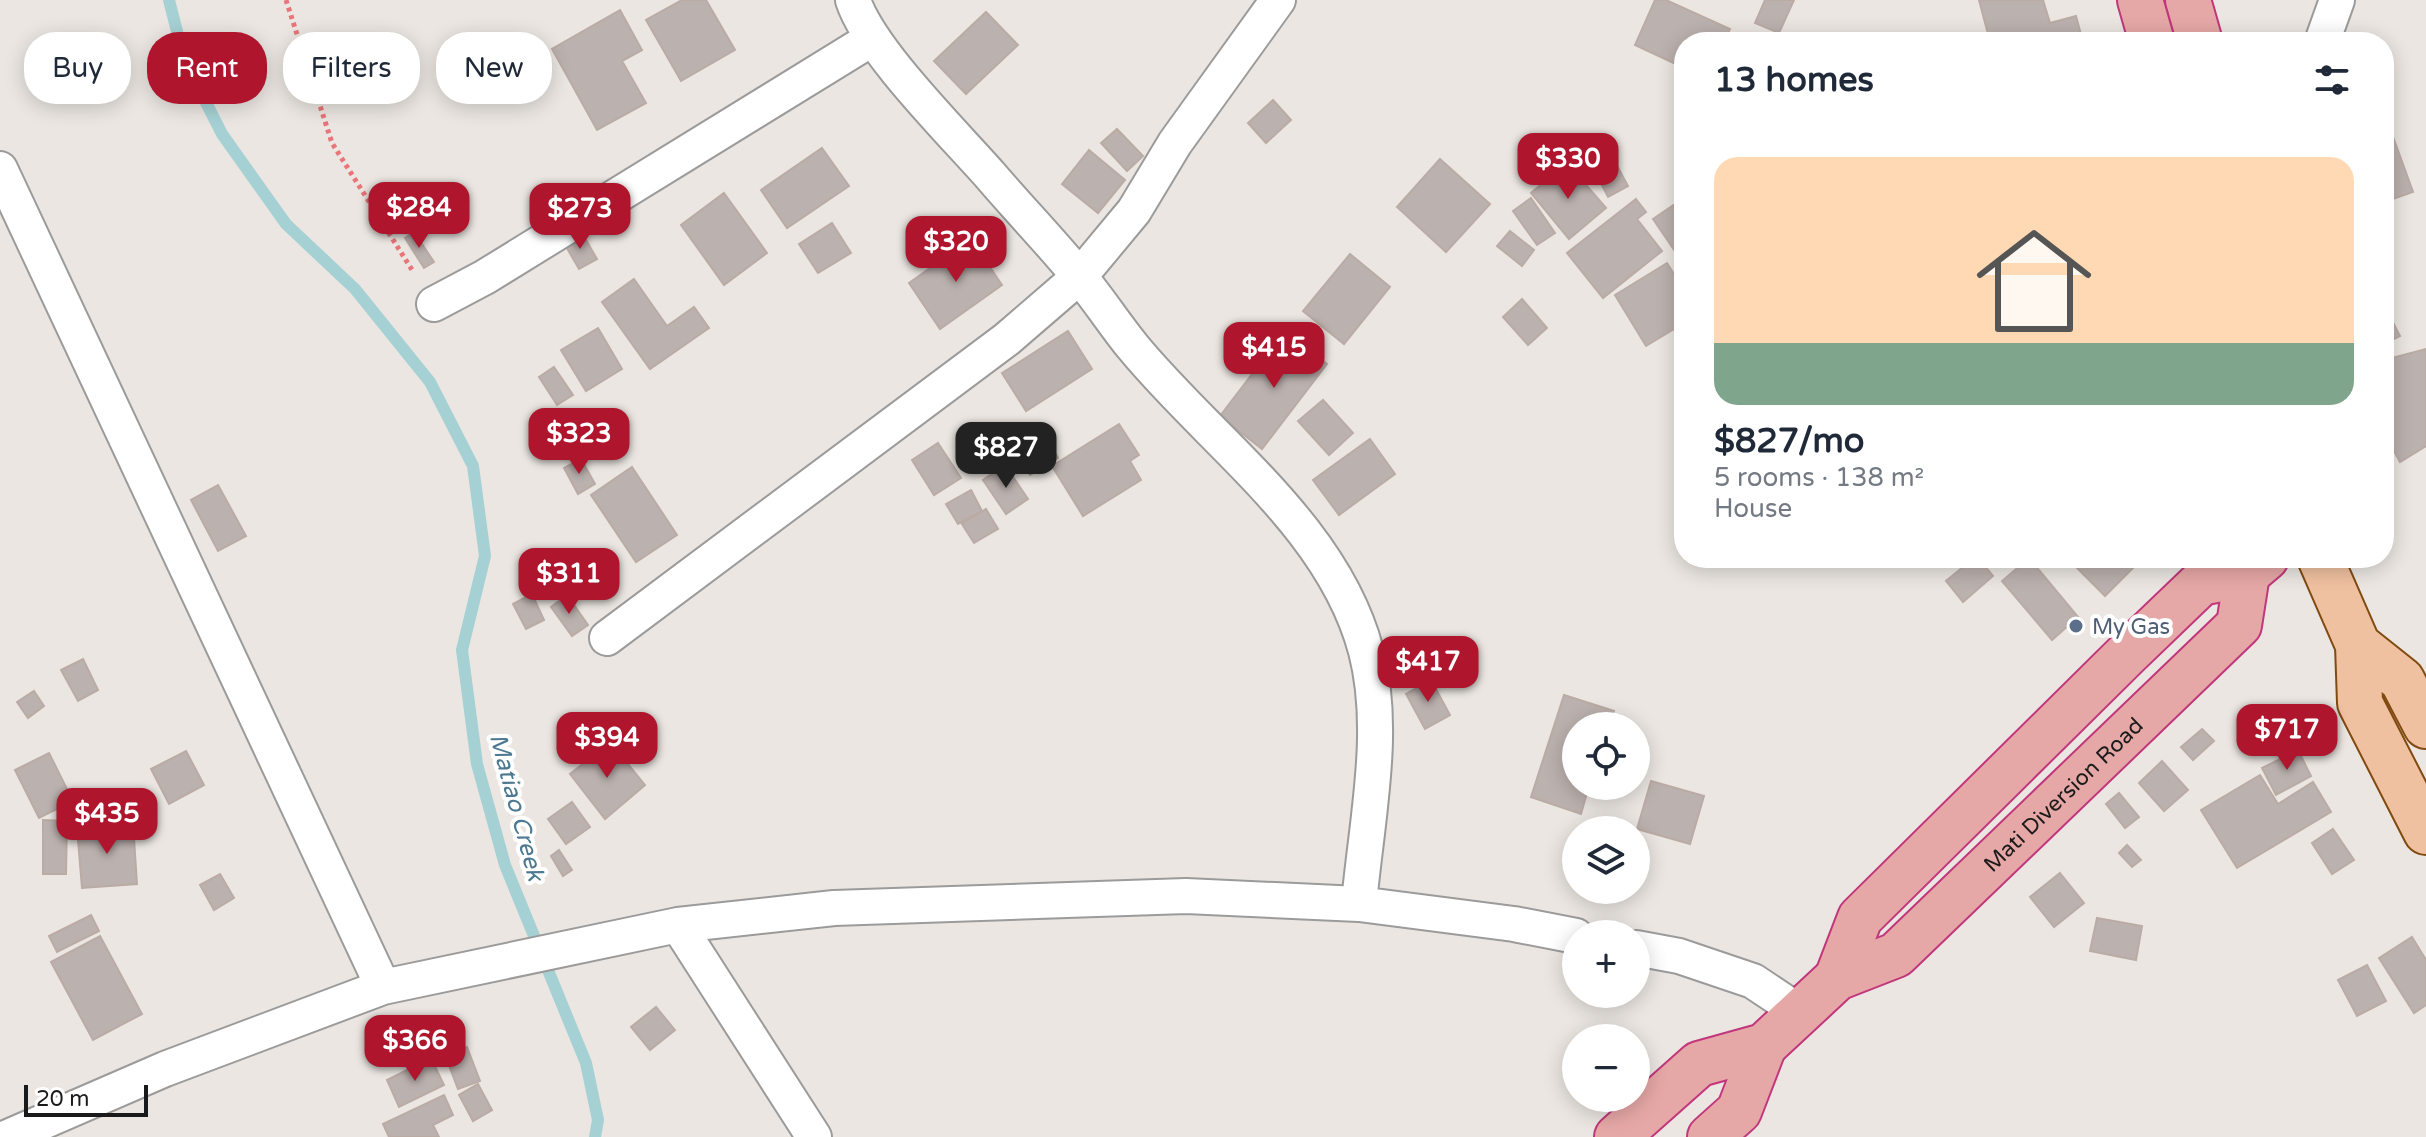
<!DOCTYPE html>
<html lang="en">
<head>
<meta charset="utf-8">
<style>
  body { margin:0; font-family:"Varela Round",sans-serif; background:#f6f6f7; color:#1f2937; height:100vh; display:flex; flex-direction:column; font-size:30px; white-space:nowrap }
  * { box-sizing:border-box; margin:0 }
  p { font-size:26px; color:#747a83 }
  .icon { flex:none; width:44px; height:44px; fill:none; stroke:currentColor; stroke-width:2; stroke-linecap:round; stroke-linejoin:round }
  .map { position:relative; flex:1; overflow:hidden }
  .sheet { position:absolute; left:1674px; top:32px; width:720px; height:536px; display:flex; flex-direction:column; background:#fff; border-radius:32px; box-shadow:0 4px 20px #0003 }
  .sheet>* { flex:none }
  .hud { position:absolute; left:24px; top:32px; width:760px; height:72px; display:flex; gap:16px }
  .fabs { position:absolute; left:1562px; top:712px; display:grid; gap:16px }
  .fabs a { display:grid; place-items:center; width:88px; height:88px; border-radius:50%; background:#fff; box-shadow:0 4px 20px #0003; font-size:40px }
  .scale { position:absolute; left:24px; bottom:20px; width:124px; box-sizing:border-box; padding-left:8px; border:4px solid #1a1a1a; border-top:0; font-size:22px; line-height:28px; white-space:nowrap; color:#1a1a1a; -webkit-text-stroke:6px #fff; paint-order:stroke }
  .price { position:absolute; translate:-50% -68px; padding:0 18px; border-radius:16px; background:#af162e; color:#fff; font-size:26px; line-height:52px; filter:drop-shadow(0 2px 4px #0008) }
  .price::after { content:''; position:absolute; left:50%; top:48px; width:24px; height:18px; margin-left:-12px; background:inherit; clip-path:polygon(0 0,100% 0,50% 100%) }
  .price.selected { background:#222; color:#fff }
  ul { padding:0; list-style:none }
  li { display:grid; align-content:center; gap:16px; height:424px; padding:0 40px }
  li+li { border-top:2px solid #e0e1e3 }
  li span { display:grid; place-items:center; height:248px; border-radius:24px; color:#555 }
  li>.icon { margin-inline-start:auto }
  span .icon { width:144px; height:144px; fill:#fffc; stroke-width:1 }
  li b { font-size:34px }
  h2 { display:flex; justify-content:space-between; align-items:center; height:96px; padding:0 40px; font-size:34px }
  .chip { padding:0 28px; border-radius:32px; background:#fff; box-shadow:0 4px 20px #0003; font-size:28px; line-height:72px }
  .chip.selected { background:#af162e; color:#fff }
  .map>svg:first-child { display:block }
  .lines { fill:none; stroke-linecap:round; stroke-linejoin:round }
  .stream { stroke:#a6d1d4; stroke-width:12 }
  .building { fill:#bbb1ae; stroke:#bbaba5; stroke-width:2 }
  .minor-casing { stroke:#9b9b9b; stroke-width:38 }
  .primary-casing { stroke:#814a10; stroke-width:48 }
  .trunk-casing { stroke:#c1367c; stroke-width:48 }
  .path { stroke:#e9747a; stroke-width:5; stroke-dasharray:4 4; stroke-linecap:butt }
  .minor { stroke:#fff; stroke-width:34 }
  .primary { stroke:#f0c1a1; stroke-width:44 }
  .trunk { stroke:#e6a8a6; stroke-width:44 }
  .service-dot { fill:#5c6f8a; stroke:#fff; stroke-width:3 }
  .labels { text-anchor:middle; stroke-width:8; stroke-linejoin:round; paint-order:stroke }
  .service-label { font-size:22px; fill:#4e5e75; stroke:#fff; text-anchor:start }
  .street-label { font-size:22px; fill:#1a1a1a; stroke:#fff }
  .water-label { font-size:24px; font-style:italic; fill:#4c7890; stroke:#fff }
</style>
</head>
<body>
<div class="map">
<svg width="2426" height="1137" viewBox="0 0 2426 1137">
  <rect width="100%" height="100%" fill="#ebe6e1"/>
  <g class="lines">
    <path class="stream" d="M169 0 184 59 222 134 286 224 355 289 430 382 473 466 485 556 462 650 477 764 505 865 586 1063 598 1120 595 1137"/>
  </g>
  <path class="building" d="M682 0H706L735 50 681 81 646 20Z
    M1655 0H1666L1730 29 1724 42H1684V68L1635 45Z
    M1765 0H1794L1779 33 1755 23Z
    M1979 0H2043L2050 23 2076 16 2083 42H1966L1988 34Z
    M620 10 642 50 622 61 646 103 597 130 552 49Z
    M986 12 1018 45 966 94 934 61Z
    M1273 100 1291 120 1266 143 1248 123Z
    M2388 123 2413 192 2384 202V125Z
    M1117 129 1143 156 1127 171 1101 143Z
    M822 148 849 186 787 228 761 190Z
    M1089 150 1125 180 1098 213 1062 184Z
    M1440 159 1490 204 1446 252 1397 207Z
    M1614 160 1628 186 1608 197 1594 170Z
    M1567 163 1606 208 1569 239 1531 193Z
    M724 193 767 253 724 285 681 225Z
    M1531 198 1555 233 1537 245 1513 211Z
    M1684 198V258L1681 260 1653 219Z
    M1636 199 1646 212 1637 219 1662 251 1603 298 1567 253Z
    M832 223 851 253 818 273 799 244Z
    M1510 231 1534 250 1522 266 1497 246Z
    M414 232 434 262 424 268 405 238Z
    M582 233 597 259 579 269 564 243Z
    M971 239 1002 285 940 329 909 283Z
    M1350 254 1390 287 1344 344 1303 311Z
    M1667 263 1684 290V323L1646 346 1615 295Z
    M634 279 667 326 694 307 709 328 650 369 602 302Z
    M1522 299 1547 328 1528 345 1503 317Z
    M2384 305 2400 336 2384 344Z
    M598 328 622 369 586 391 561 350Z
    M1068 331 1092 369 1026 411 1002 373Z
    M1285 331 1327 364 1262 449 1220 416Z
    M2426 349V446L2400 462 2384 432V360Z
    M554 367 573 395 557 405 539 377Z
    M1323 400 1353 433 1329 455 1298 421Z
    M1119 424 1139 455 1130 461 1141 480 1083 516 1052 466Z
    M1370 439 1395 474 1339 515 1313 480Z
    M938 443 961 478 934 495 912 460Z
    M1050 444 1058 458 1030 475 1022 462Z
    M581 459 595 484 578 494 564 468Z
    M1005 465 1028 499 1006 514 983 480Z
    M632 467 677 535 636 562 591 495Z
    M218 485 246 536 218 551 191 500Z
    M971 490 982 511 958 524 946 504Z
    M986 509 998 529 974 543 962 524Z
    M1974 558H1978L1993 576 1963 602 1946 581Z
    M2029 558 2078 617 2052 640 2002 581Z
    M2078 558H2143L2105 596 2073 564Z
    M532 594 544 620 526 629 513 604Z
    M567 595 588 625 572 636 551 607Z
    M83 659 98 690 78 701 61 670Z
    M1431 680 1450 715 1425 729 1406 694Z
    M34 691 44 706 28 718 17 702Z
    M1564 695 1614 711 1609 726H1576V786H1589L1581 814 1531 797Z
    M2202 729 2214 741 2193 760 2181 747Z
    M610 742 645 785 605 819 570 774Z
    M2298 750 2311 776 2276 795 2262 768Z
    M186 751 204 785 169 804 151 769Z
    M49 753 73 801 39 818 15 770Z
    M2162 761 2188 790 2164 811 2139 783Z
    M2260 775 2278 804 2313 782 2331 812 2237 868 2201 810Z
    M1651 781 1704 796 1690 844 1637 829Z
    M2119 793 2139 817 2125 828 2106 804Z
    M572 802 590 827 566 844 548 819Z
    M43 820 67 821 66 874H43Z
    M133 823 137 884 82 888 77 828Z
    M2333 829 2354 860 2332 874 2312 843Z
    M2127 845 2141 860 2132 867 2119 853Z
    M559 850 572 870 563 876 551 856Z
    M2060 873 2084 903 2054 927 2030 897Z
    M220 874 234 898 214 910 200 885Z
    M91 915 99 931 57 952 49 936Z
    M2097 918 2142 926 2136 960 2090 951Z
    M100 936 142 1014 93 1040 51 962Z
    M2412 937 2426 960V1005L2414 1013 2379 958Z
    M2367 965 2386 1001 2357 1016 2338 980Z
    M656 1007 675 1030 650 1050 631 1027Z
    M467 1047 480 1081 458 1089 445 1055Z
    M431 1058 444 1085 399 1107 387 1080Z
    M478 1084 492 1110 473 1121 459 1095Z
    M444 1095 453 1115 433 1125 439 1137H389L383 1124Z"/>
  <g class="lines">
    <defs>
      <path id="minor" d="M853 0C869 50 953 133 990 175 1019 209 1050 241 1078 275 1098 298 1114 324 1133 347 1212 443 1333 526 1366 651 1387 731 1366 823 1359 904
        M2322 42 2337 0
        M0 169 383 987
        M434 304 485 277 873 38
        M607 638 1007 339 1080 276 1134 211 1175 143 1278 0
        M678 925 814 1137
        M1636 948 1679 956 1753 981 1801 1013
        M8 1137 165 1069 383 987 678 925 834 908 1186 896 1359 904 1514 924 1576 936"/>
      <path id="primary" d="M2320 558 2358 645 2360 703 2426 832
        M2358 645 2402 680 2426 726"/>
      <g id="trunk">
        <path d="M2140 0 2152 42"/>
        <path d="M2188 0 2200 42"/>
        <path d="M1837 978 1860 918 2127 654 2201 583 2247 574 2266 558"/>
        <path id="s1" d="M1617 1137 1699 1064 1764 1046 1837 978 1896 955 2239 625 2247 574"/>
        <path d="M1710 1137 1739 1111 1764 1046"/>
      </g>
    </defs>
    <use href="#minor" class="minor-casing"/>
    <use href="#primary" class="primary-casing"/>
    <use href="#trunk" class="trunk-casing"/>
    <path class="path" d="M286 0 332 143 414 273"/>
    <use href="#minor" class="minor"/>
    <use href="#primary" class="primary"/>
    <use href="#trunk" class="trunk"/>
  </g>
  <circle class="service-dot" cx="2076" cy="626" r="8"/>
  <g class="labels">
    <g class="service-label">
      <text x="2092" y="634">My Gas</text>
    </g>
    <g class="street-label">
      <text dy="8" stroke="none"><textPath href="#s1" startOffset="572">Mati Diversion Road</textPath></text>
    </g>
    <g class="water-label">
      <text transform="translate(517 807) rotate(75)" y="8">Matiao Creek</text>
    </g>
  </g>
</svg>
<div class="fabs">
<a><svg class="icon" aria-label="locate" viewBox="0 0 24 24"><circle cx="12" cy="12" r="6"/><path d="M12 2v4M12 18v4M2 12h4M18 12h4"/></svg></a>
<a><svg class="icon" aria-label="layers" viewBox="0 0 24 24"><path d="M12 4l9 5-9 5-9-5zM3 14l9 5 9-5"/></svg></a>
<a>+</a>
<a>−</a>
</div>
<div class="scale">20 m</div>
<b class="price" style="left:1568px;top:201px">$330</b>
<b class="price" style="left:419px;top:250px">$284</b>
<b class="price" style="left:580px;top:251px">$273</b>
<b class="price" style="left:956px;top:284px">$320</b>
<b class="price" style="left:1274px;top:390px">$415</b>
<b class="price" style="left:579px;top:476px">$323</b>
<b class="price selected" style="left:1006px;top:490px">$827</b>
<b class="price" style="left:569px;top:616px">$311</b>
<b class="price" style="left:1428px;top:704px">$417</b>
<b class="price" style="left:2287px;top:772px">$717</b>
<b class="price" style="left:607px;top:780px">$394</b>
<b class="price" style="left:107px;top:856px">$435</b>
<b class="price" style="left:415px;top:1083px">$366</b>
<div class="hud">
<a class="chip">Buy</a>
<a class="chip selected">Rent</a>
<a class="chip">Filters</a>
<a class="chip">New</a>
</div>
<section class="sheet">
<h2>13 homes<svg class="icon" aria-label="filters" viewBox="0 0 24 24"><path d="M4 7h16M4 17h16"/><circle cx="9" cy="7" r="2"/><circle cx="15" cy="17" r="2"/></svg></h2>
<ul>
<li><span style="background:linear-gradient(#ffd9b3 75%,#7fa58c 0)"><svg class="icon" aria-label="home" viewBox="0 0 24 24"><path d="M3 11l9-7 9 7M6 9v11h12V9"/></svg></span><div><b>$827/mo</b><p>5 rooms · 138 m²</p><p>House</p></div></li>
</ul>
</section>
</div>
</body>
</html>
